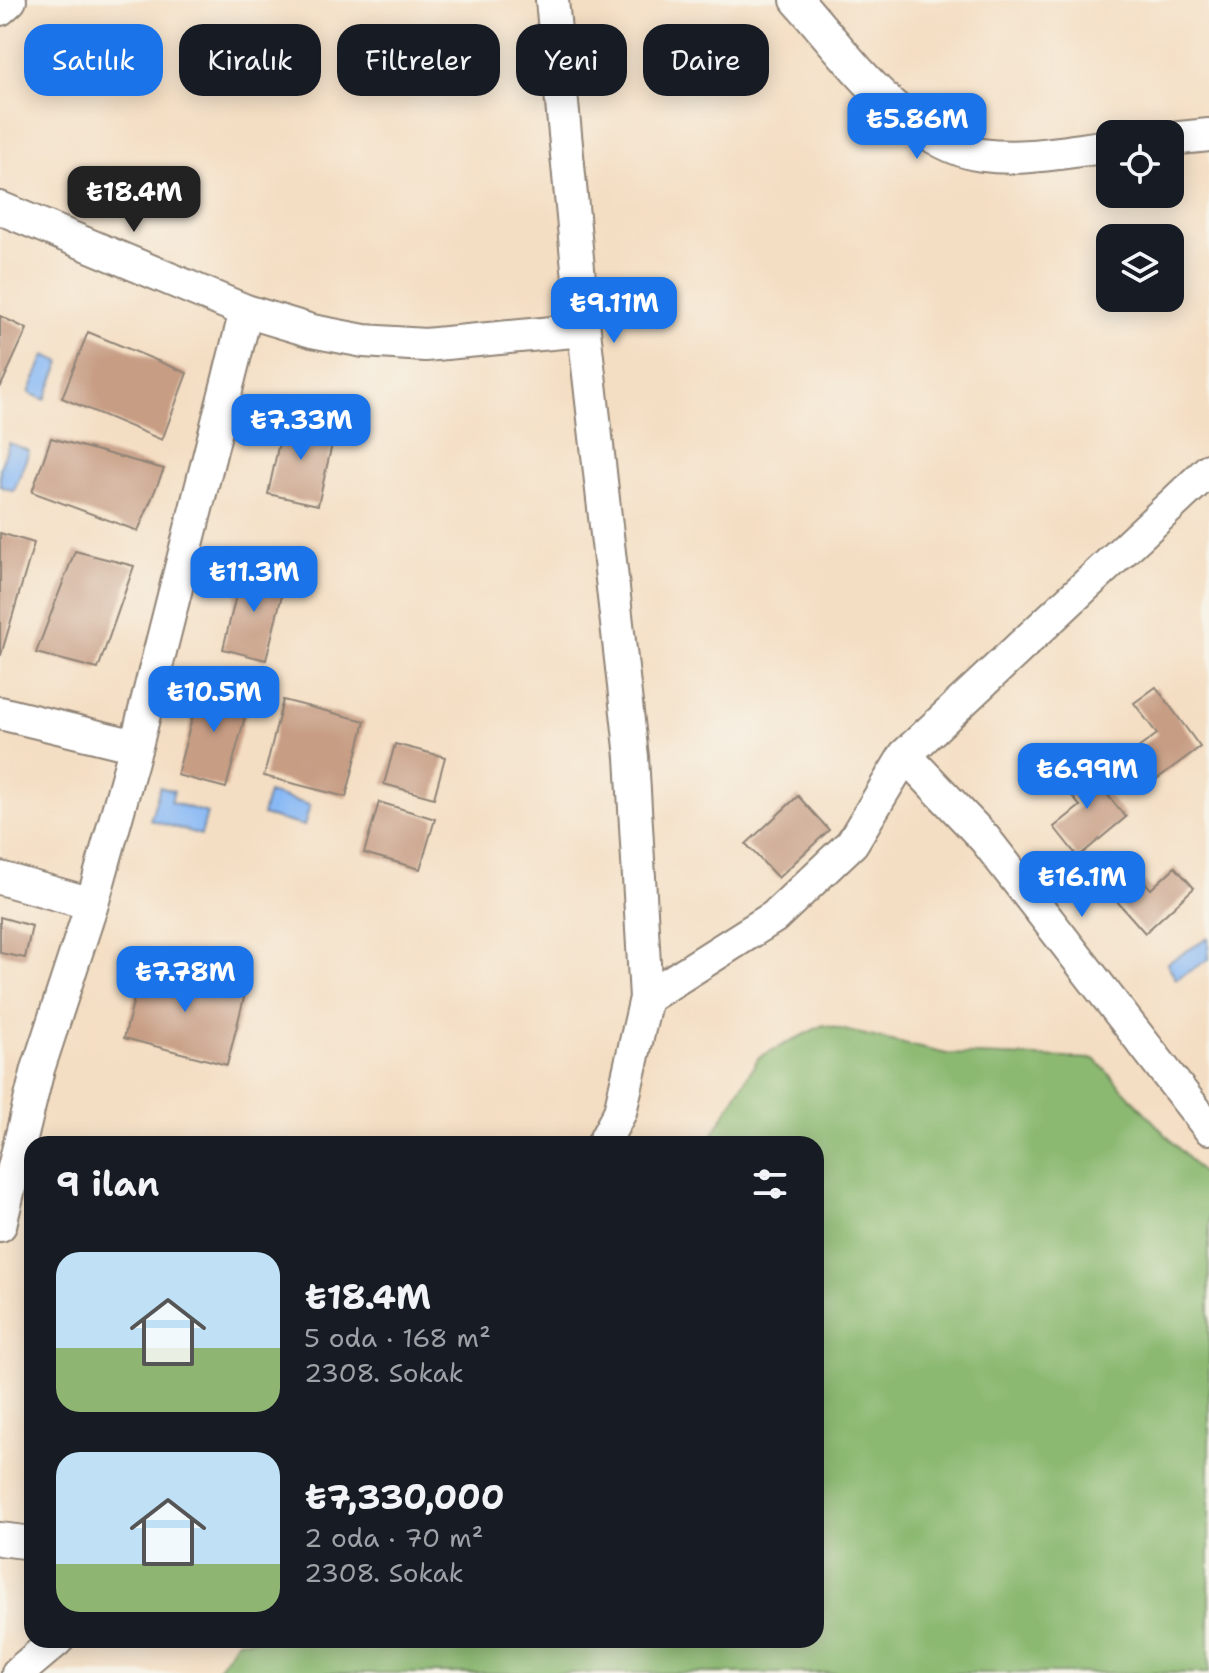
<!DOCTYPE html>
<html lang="tr">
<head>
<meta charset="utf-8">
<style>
  body { margin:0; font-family:"Shantell Sans",sans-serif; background:#20242c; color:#f1f3f6; height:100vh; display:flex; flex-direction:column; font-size:30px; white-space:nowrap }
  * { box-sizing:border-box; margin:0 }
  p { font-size:26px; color:#9ea1a6 }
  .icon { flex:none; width:44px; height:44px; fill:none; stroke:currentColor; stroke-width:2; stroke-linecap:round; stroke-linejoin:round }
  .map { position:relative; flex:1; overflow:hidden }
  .drawer { position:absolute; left:24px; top:1136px; width:800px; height:512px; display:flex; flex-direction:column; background:#171b24; border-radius:24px; box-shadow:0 4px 20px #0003 }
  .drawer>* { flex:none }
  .hud { position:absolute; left:24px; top:24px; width:800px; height:72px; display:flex; gap:16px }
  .tools { position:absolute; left:1096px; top:120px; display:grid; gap:16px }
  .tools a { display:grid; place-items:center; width:88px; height:88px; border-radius:16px; background:#171b24; box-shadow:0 4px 20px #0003; font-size:40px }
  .price { position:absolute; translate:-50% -68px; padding:0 18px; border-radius:16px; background:#1a73e8; color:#fff; font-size:26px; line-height:52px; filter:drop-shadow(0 2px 4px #0008) }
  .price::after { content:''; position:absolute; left:50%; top:48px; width:24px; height:18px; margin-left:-12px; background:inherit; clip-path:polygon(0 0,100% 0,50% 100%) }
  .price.current { background:#222; color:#fff }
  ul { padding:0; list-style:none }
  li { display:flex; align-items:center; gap:24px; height:200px; padding:0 32px }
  li span { display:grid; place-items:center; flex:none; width:224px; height:160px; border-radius:24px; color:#555 }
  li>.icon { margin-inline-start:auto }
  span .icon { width:96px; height:96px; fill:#fffc; stroke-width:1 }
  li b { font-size:34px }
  h2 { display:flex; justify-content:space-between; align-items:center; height:96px; padding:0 32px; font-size:34px }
  .pill { padding:0 28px; border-radius:24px; background:#171b24; box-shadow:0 4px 20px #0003; font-size:28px; line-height:72px }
  .pill.current { background:#1a73e8; color:#fff }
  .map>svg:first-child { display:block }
  .forest { fill:#8cb972; stroke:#5c724e; stroke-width:2 }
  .water { fill:#89b9f5; stroke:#5a7290; stroke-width:2 }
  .building { fill:#c79d84 }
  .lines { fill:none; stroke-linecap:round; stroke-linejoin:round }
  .minor-casing { stroke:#908477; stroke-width:36 }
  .minor { stroke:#fff; stroke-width:32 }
</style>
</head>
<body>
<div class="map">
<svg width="1209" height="1673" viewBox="0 0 1209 1673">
  <rect width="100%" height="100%" fill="#f7f3e8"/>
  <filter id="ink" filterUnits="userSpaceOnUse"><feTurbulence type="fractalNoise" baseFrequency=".0125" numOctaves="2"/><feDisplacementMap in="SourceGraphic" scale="16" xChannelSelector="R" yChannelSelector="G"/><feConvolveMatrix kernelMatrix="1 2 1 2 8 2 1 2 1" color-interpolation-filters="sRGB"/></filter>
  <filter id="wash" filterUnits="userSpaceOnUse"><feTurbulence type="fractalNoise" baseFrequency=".006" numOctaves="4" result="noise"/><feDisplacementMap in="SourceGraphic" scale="32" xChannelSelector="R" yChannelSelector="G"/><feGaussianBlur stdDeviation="1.8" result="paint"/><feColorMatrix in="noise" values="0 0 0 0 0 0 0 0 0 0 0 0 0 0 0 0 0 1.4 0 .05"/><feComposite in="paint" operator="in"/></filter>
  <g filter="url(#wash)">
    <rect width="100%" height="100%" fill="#f4dec3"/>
    <path class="forest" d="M823 1025 947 1054 1095 1059 1209 1181V1673H215L237 1640H816V1144H707L759 1057Z"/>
    <path class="water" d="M45 355 61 362 45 400 29 393Z
      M9 443 29 451 14 491 0 486V468Z
      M160 787 174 791 171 802 207 813 201 835 150 820Z
      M268 793 310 805 304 826 262 815Z
      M1208 938 1209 959 1176 979 1167 963Z"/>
    <g id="blocks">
      <path class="building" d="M0 316 27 329 0 388Z
        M88 332 187 373 162 440 62 398Z
        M284 419 335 431 318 505 268 494Z
        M51 438 164 469 138 531 32 492Z
        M0 533 34 543 1 655H0Z
        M75 551 134 566 98 669 36 653Z
        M243 567 286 578 266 660 223 649Z
        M202 681 251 694 226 788 177 775Z
        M1156 687 1200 747 1146 787 1125 758 1157 734 1134 703Z
        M283 700 365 721 346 797 264 776Z
        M395 744 445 757 434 798 384 784Z
        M1080 762 1126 817 1078 857 1054 827 1080 806 1059 780Z
        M798 796 829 830 778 878 746 844Z
        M379 802 435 819 420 869 364 853Z
        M1175 867 1194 888 1145 933 1108 891 1133 869 1151 889Z
        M0 917 32 926 25 958 0 953Z
        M143 963 246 990 227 1065 124 1038Z"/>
    </g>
  </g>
  <g filter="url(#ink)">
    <use href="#blocks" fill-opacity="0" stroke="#908477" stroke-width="2"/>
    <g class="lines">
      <defs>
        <path id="minor" d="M552 0 584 330 632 757 646 998 620 1112 603 1144
          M797 0C844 52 908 145 982 155 1024 161 1068 151 1110 146
          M0 9 10 0
          M1170 139 1209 135
          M0 208 246 311 312 331 364 341 425 345 584 330
          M0 713 136 746
          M905 755 985 839 1209 1128
          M0 878 92 904
          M646 998 774 917 852 843 905 755 1209 470
          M0 1225 38 1069 92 904 136 746 246 311
          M0 1539 32 1543
          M18 1673 57 1640"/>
      </defs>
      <use href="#minor" class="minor-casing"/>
      <use href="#minor" class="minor"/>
    </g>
  </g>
</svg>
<div class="tools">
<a><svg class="icon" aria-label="locate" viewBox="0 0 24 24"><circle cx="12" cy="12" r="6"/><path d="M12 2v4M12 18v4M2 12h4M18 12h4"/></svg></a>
<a><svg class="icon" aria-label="layers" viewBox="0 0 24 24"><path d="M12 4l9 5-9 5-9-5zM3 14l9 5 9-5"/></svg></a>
</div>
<b class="price" style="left:917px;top:161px">₺5.86M</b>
<b class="price current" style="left:134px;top:234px">₺18.4M</b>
<b class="price" style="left:614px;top:345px">₺9.11M</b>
<b class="price" style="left:301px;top:462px">₺7.33M</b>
<b class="price" style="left:254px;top:614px">₺11.3M</b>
<b class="price" style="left:214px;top:734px">₺10.5M</b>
<b class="price" style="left:1087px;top:811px">₺6.99M</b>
<b class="price" style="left:1082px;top:919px">₺16.1M</b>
<b class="price" style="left:185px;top:1014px">₺7.78M</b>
<div class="hud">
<a class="pill current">Satılık</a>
<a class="pill">Kiralık</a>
<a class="pill">Filtreler</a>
<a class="pill">Yeni</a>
<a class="pill">Daire</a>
</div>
<section class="drawer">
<h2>9 ilan<svg class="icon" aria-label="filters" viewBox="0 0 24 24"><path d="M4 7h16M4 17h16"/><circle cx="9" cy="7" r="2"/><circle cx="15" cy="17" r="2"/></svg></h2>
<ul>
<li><span style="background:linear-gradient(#bfe0f5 60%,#8fb573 0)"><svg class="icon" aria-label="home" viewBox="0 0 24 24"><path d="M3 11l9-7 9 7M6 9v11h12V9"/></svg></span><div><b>₺18.4M</b><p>5 oda · 168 m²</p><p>2308. Sokak</p></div></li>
<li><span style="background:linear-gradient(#bfe0f5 70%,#8fb573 0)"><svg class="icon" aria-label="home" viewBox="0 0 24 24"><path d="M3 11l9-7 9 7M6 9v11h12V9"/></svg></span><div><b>₺7,330,000</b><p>2 oda · 70 m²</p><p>2308. Sokak</p></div></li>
</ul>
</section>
</div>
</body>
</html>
